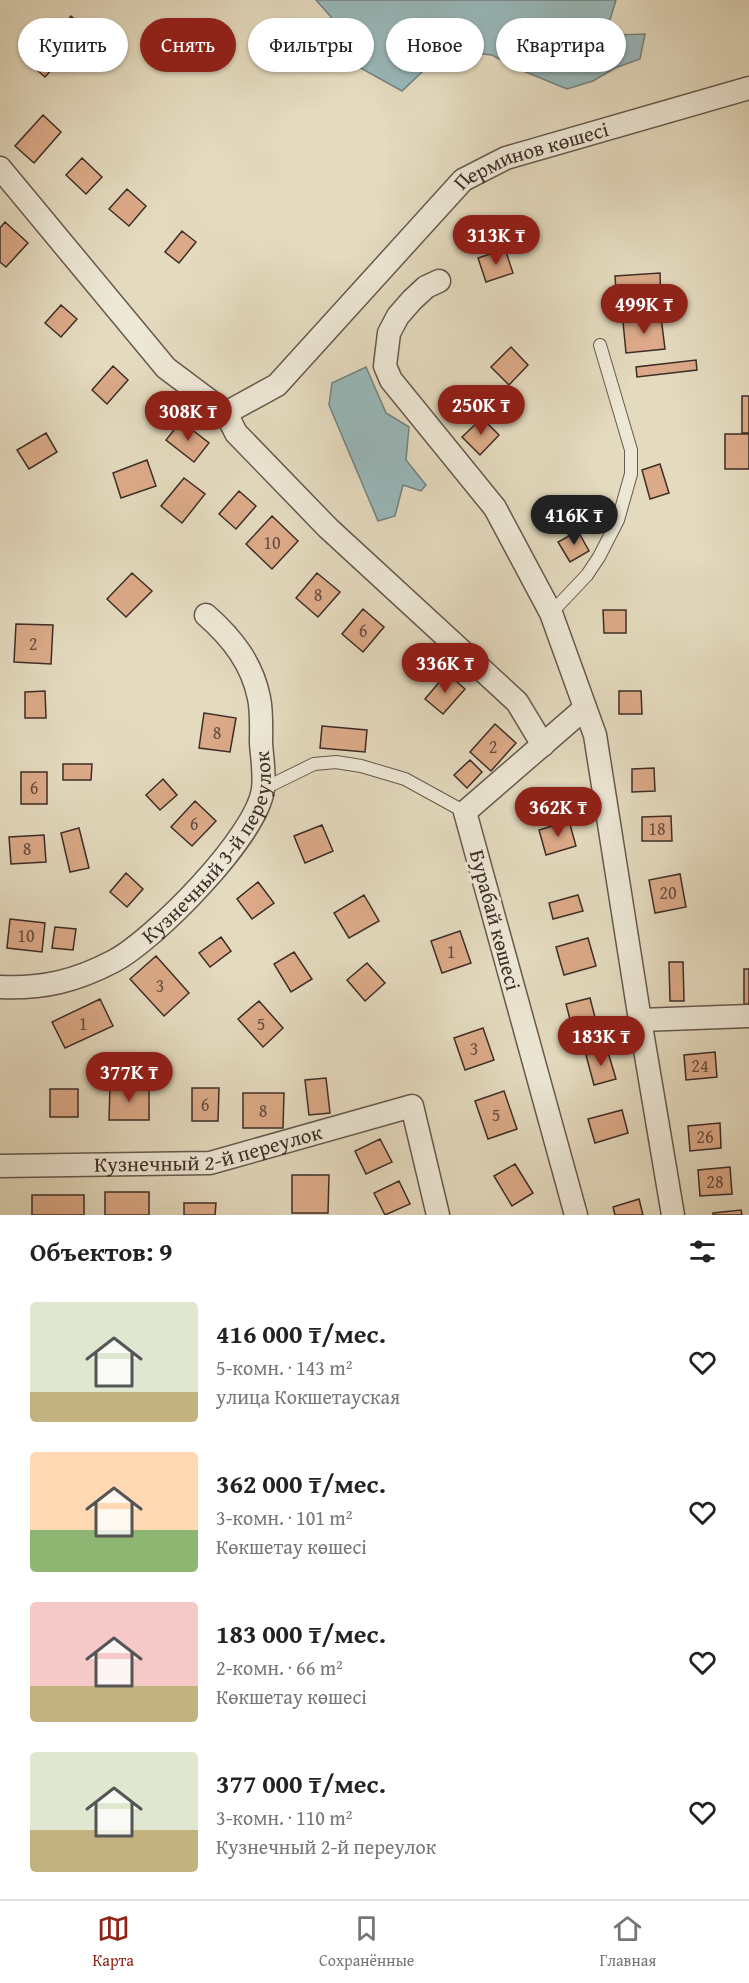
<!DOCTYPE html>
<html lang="ru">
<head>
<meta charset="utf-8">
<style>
  body { margin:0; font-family:"Gentium Book Plus",serif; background:#f2f2f2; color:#222; height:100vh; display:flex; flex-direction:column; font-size:22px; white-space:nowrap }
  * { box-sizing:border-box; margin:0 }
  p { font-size:20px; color:#767676 }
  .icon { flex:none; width:33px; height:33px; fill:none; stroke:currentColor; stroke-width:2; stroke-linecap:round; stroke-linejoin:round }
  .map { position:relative; height:1215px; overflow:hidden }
  .drawer { display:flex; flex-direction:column; background:#fff; flex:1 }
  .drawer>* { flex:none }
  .top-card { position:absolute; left:18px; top:18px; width:714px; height:54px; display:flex; gap:12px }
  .price { position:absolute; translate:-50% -51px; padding:0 14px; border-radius:21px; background:#8f2418; color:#fff; font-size:20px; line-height:39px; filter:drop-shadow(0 2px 3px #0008) }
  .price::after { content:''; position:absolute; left:50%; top:36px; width:18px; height:14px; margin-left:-9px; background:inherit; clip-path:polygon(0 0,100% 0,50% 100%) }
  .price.selected { background:#222; color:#fff }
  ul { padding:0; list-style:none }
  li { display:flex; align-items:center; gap:18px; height:150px; padding:0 30px }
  li span { display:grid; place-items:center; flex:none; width:168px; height:120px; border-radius:6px; color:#555 }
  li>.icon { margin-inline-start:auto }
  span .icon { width:72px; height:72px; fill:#fffc; stroke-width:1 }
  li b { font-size:26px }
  h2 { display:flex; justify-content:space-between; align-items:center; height:72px; padding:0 30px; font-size:26px }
  .chip { padding:0 21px; border-radius:27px; background:#fff; box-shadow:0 2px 4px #0004; font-size:21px; line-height:54px }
  .chip.selected { background:#8f2418; color:#fff }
  .tab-bar { display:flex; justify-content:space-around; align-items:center; height:84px; border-top:2px solid #e0e0e0; background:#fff; font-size:16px; color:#767676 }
  .tab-bar a { display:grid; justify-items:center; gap:3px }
  .tab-bar .selected { color:#8f2418 }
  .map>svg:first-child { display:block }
  .water { fill:#98b8ba; stroke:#748180; stroke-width:1.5 }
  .building { fill:#dcaa88; stroke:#3d2e28; stroke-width:1.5 }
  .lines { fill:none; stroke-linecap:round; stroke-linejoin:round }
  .service-casing { stroke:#67594e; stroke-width:14 }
  .minor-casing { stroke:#67594e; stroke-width:25 }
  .service { stroke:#ede7d5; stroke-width:12 }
  .minor { stroke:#ede7d5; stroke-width:22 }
  .labels { text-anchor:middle; stroke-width:6; stroke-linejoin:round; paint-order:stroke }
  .number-label { font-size:18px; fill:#654d40 }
  .street-label { font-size:21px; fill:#3d2e28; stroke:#ede7d5 }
</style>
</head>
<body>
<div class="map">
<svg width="749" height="1215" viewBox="0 0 749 1215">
  <rect width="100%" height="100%" fill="#e4dabe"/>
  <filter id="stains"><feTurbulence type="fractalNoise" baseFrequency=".00333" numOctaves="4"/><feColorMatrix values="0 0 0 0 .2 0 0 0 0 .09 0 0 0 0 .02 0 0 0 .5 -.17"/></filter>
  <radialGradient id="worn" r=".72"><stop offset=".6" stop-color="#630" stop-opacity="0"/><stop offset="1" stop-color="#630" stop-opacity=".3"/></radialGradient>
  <path class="water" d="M316 0H616L609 23 616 35 645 34 640 59 615 68 593 81 567 89 516 68 492 55 465 52 440 55 402 91 355 65 340 43 331 17Z
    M366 367 386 413 409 427 406 460 426 485 421 491 403 485 395 516 378 521 329 405 332 383Z"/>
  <path class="building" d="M71 16 87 30 45 77 29 63Z
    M43 115 61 132 34 163 15 146Z
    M82 158 102 177 86 194 66 175Z
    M127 189 146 206 129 226 109 209Z
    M5 222 28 243 6 267 0 262V228Z
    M182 231 196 242 179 263 165 252Z
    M505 249 513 273 486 282 478 258Z
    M660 273 661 305 617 307 615 276Z
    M61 305 77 319 61 337 45 323Z
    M661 317 665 349 626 353 623 322Z
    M511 347 528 365 509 385 491 367Z
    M696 360 697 370 637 377 636 367Z
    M113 366 128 380 107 404 92 390Z
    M742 396H749V433H742Z
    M482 418 499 435 480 455 462 437Z
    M181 421 209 443 194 462 166 440Z
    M46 433 57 452 29 469 17 450Z
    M725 434H749V469H725Z
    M147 460 156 486 121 498 113 473Z
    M660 464 669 493 650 499 642 470Z
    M184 478 205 494 182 523 161 506Z
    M239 491 256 506 236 529 219 514Z
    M272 516 298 541 272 569 246 544Z
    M578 531 589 551 570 562 558 542Z
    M132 573 152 591 126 617 107 599Z
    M317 573 340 592 318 617 296 598Z
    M363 609 384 627 363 652 342 634Z
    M603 610H626V633H604Z
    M16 624 53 625 51 664 14 662Z
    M447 673 465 689 443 714 425 699Z
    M45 691 46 718H25V692Z
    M619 691H641L642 714H619Z
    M204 713 236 718 230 752 199 748Z
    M495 724 516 743 491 771 470 752Z
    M322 726 367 730 365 752 320 748Z
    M470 760 482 772 467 788 454 775Z
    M63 764H92L91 780H63Z
    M654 768 655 791 632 792V769Z
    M21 772H47V804H21Z
    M163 779 177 795 160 810 146 795Z
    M195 801 216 821 192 846 171 827Z
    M671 816 672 841H642V817Z
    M569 821 576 846 546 855 539 830Z
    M322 825 333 851 305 863 294 836Z
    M79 828 89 868 70 872 61 833Z
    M44 835 46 862 11 864 9 837Z
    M126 873 143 889 127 907 110 892Z
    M680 874 686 907 655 913 649 880Z
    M258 882 274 903 252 919 237 899Z
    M364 895 379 921 349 938 334 913Z
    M578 895 583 911 553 919 549 903Z
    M10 919 45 923 42 952 7 948Z
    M55 927 76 929 73 950 52 948Z
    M460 931 471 963 442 973 431 941Z
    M221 937 231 951 210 967 199 953Z
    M588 938 596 966 564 975 556 947Z
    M294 952 312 979 291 992 274 964Z
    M156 956 189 993 164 1016 130 979Z
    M669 962H683L684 1001H670Z
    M367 963 385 983 365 1001 347 980Z
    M744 969H749V1004H744Z
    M590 998 597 1025 573 1031 566 1004Z
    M100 999 113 1026 65 1048 52 1022Z
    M259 1001 283 1028 263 1047 238 1019Z
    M483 1028 494 1060 465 1070 454 1038Z
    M607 1049 616 1079 594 1085 586 1055Z
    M715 1052 717 1077 686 1080 684 1055Z
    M326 1078 330 1113 309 1115 305 1080Z
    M110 1085 149 1086V1120H109Z
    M192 1088H219L218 1121H192Z
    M50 1089H78V1117H50Z
    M504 1091 517 1129 488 1139 475 1101Z
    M243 1093H284L283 1128H243Z
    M622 1110 628 1133 595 1143 588 1119Z
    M720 1123 721 1148 690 1151 688 1126Z
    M380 1139 392 1162 366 1174 355 1151Z
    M515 1164 533 1193 512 1206 494 1176Z
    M730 1167 732 1194 700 1196 698 1170Z
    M292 1175H329L328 1213H292Z
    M399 1181 410 1204 385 1215 374 1193Z
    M105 1192H149V1215H105Z
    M32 1195H84V1215H32Z
    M639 1199 643 1215H615L613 1207Z
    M184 1203H216L215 1215H184Z
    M741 1210 742 1215H713V1213Z"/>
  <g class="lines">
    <defs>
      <path id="service" d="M551 613 587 575 599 557 618 520 631 474V450L600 345
        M263 789 314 764 336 762 361 766 405 779 465 812"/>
      <g id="minor">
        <path d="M0 168 166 368 226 413 236 433 328 528 517 702 543 745"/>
        <path d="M439 281 426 287 412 300 398 316 389 333 385 366 391 380 495 508 551 613 595 735 640 1020 673 1215"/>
        <path id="s1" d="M226 413 277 385 463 180 506 158 749 88"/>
        <path id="s2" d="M0 987C43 989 76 981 114 961 155 939 257 836 263 789 265 774 262 758 261 743 261 728 262 712 259 698 252 663 232 638 206 615"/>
        <path d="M640 1020 749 1016"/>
        <path id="s3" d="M0 1166 210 1163 412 1106 438 1215"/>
        <path d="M576 1215 465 812 585 708"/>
      </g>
    </defs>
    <use href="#service" class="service-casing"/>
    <use href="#minor" class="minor-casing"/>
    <use href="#service" class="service"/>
    <use href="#minor" class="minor"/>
  </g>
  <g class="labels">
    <g class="number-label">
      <text x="272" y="549">10</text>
      <text x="318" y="601">8</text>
      <text x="363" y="637">6</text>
      <text x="33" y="650">2</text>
      <text x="217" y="739">8</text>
      <text x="493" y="753">2</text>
      <text x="34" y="794">6</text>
      <text x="194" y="830">6</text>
      <text x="657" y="835">18</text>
      <text x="27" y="855">8</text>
      <text x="668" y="899">20</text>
      <text x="26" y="942">10</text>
      <text x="451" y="958">1</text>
      <text x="160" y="992">3</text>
      <text x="83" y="1030">1</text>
      <text x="261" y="1030">5</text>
      <text x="474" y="1055">3</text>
      <text x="700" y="1072">24</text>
      <text x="205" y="1111">6</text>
      <text x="263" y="1117">8</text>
      <text x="496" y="1121">5</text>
      <text x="705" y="1143">26</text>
      <text x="715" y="1188">28</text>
    </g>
    <g class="street-label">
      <text dy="7" stroke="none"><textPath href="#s1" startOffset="408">Перминов көшесі</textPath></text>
      <text dy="7" stroke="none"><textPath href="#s2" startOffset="272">Кузнечный 3-й переулок</textPath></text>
      <text transform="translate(495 920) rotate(75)" y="7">Бурабай көшесі</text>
      <text dy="7" stroke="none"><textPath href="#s3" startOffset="210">Кузнечный 2-й переулок</textPath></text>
    </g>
  </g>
  <rect width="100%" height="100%" filter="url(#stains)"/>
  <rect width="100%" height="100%" fill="url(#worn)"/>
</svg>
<b class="price" style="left:496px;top:266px">313K ₸</b>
<b class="price" style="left:644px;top:335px">499K ₸</b>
<b class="price" style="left:481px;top:436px">250K ₸</b>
<b class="price" style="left:188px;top:442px">308K ₸</b>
<b class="price selected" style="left:574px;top:546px">416K ₸</b>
<b class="price" style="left:445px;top:694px">336K ₸</b>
<b class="price" style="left:558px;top:838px">362K ₸</b>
<b class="price" style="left:601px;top:1067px">183K ₸</b>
<b class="price" style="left:129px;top:1103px">377K ₸</b>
<div class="top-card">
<a class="chip">Купить</a>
<a class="chip selected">Снять</a>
<a class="chip">Фильтры</a>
<a class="chip">Новое</a>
<a class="chip">Квартира</a>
</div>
</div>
<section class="drawer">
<h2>Объектов: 9<svg class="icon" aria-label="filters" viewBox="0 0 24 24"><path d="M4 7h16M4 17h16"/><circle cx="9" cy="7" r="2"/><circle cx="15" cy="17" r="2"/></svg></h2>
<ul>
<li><span style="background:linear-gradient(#dfe7d0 75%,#c2b280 0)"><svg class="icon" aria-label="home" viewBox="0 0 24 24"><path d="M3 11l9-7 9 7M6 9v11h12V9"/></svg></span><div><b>416 000 ₸/мес.</b><p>5-комн. · 143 m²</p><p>улица Кокшетауская</p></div><svg class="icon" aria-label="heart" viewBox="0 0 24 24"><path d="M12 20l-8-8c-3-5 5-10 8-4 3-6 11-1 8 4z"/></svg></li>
<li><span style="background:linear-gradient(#ffd9b3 65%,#8fb573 0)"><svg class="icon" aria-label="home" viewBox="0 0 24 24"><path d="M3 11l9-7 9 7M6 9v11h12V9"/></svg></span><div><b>362 000 ₸/мес.</b><p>3-комн. · 101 m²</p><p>Көкшетау көшесі</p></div><svg class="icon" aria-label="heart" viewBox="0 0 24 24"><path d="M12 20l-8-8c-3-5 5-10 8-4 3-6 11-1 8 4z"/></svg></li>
<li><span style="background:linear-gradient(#f6c9c9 70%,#c2b280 0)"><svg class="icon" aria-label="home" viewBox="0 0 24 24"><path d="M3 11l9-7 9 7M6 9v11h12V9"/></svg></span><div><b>183 000 ₸/мес.</b><p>2-комн. · 66 m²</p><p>Көкшетау көшесі</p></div><svg class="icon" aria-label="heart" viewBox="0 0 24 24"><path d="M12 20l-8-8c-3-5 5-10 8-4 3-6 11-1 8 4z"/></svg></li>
<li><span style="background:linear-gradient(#dfe7d0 65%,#c2b280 0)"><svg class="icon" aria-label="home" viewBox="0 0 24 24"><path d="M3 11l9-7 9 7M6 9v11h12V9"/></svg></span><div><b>377 000 ₸/мес.</b><p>3-комн. · 110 m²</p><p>Кузнечный 2-й переулок</p></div><svg class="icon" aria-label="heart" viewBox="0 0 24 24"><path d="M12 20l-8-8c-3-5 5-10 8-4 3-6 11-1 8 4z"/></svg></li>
</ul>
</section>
<nav class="tab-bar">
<a class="selected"><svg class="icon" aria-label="map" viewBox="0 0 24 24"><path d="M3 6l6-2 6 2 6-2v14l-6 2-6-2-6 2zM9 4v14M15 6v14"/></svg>Карта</a>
<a><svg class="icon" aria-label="saved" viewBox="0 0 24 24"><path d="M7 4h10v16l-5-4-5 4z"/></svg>Сохранённые</a>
<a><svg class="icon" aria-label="home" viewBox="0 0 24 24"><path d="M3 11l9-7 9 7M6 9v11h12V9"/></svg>Главная</a>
</nav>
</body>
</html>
